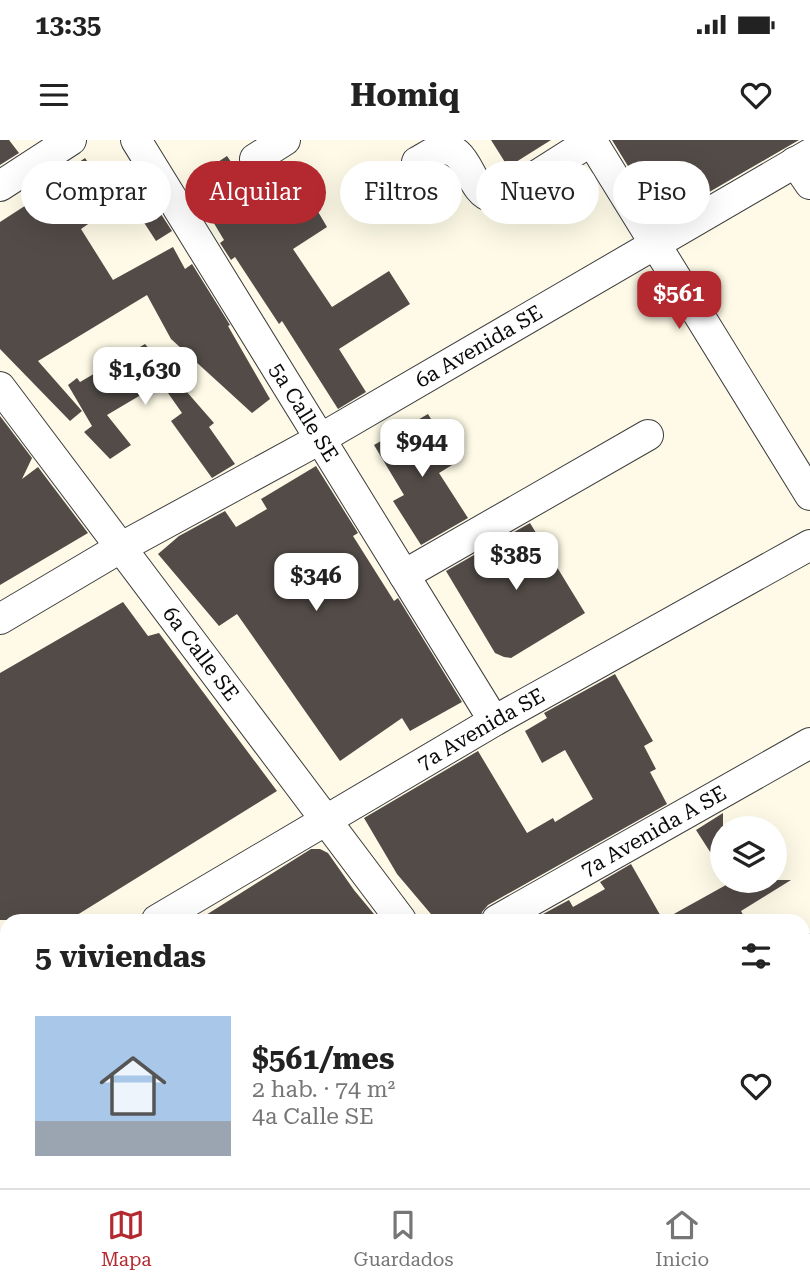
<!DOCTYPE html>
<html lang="es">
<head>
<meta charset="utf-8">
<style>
  body { margin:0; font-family:"Roboto Serif",serif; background:#f6f6f6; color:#222; height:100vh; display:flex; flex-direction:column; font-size:26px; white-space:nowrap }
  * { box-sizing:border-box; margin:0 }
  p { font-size:23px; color:#767676 }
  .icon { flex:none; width:38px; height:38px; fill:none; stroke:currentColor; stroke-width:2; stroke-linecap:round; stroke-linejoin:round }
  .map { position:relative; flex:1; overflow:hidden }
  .drawer { position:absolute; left:0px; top:774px; width:810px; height:275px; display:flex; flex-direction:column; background:#fff; border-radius:21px 21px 0 0; box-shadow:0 7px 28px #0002 }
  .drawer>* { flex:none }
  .guide { position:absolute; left:21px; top:21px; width:768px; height:63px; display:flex; gap:14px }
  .tools { position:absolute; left:710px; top:676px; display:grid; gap:14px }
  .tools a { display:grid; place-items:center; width:77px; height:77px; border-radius:50%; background:#fff; box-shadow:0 7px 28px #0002; font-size:35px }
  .price { position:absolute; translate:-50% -60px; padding:0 16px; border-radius:14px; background:#fff; color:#222; font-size:23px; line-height:46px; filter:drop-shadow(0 2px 4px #0008) }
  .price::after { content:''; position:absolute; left:50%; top:42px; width:21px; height:16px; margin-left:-10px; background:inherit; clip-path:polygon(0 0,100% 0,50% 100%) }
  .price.active { background:#b3292f; color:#fff }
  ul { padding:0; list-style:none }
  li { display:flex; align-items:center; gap:21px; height:175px; padding:0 35px }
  li span { display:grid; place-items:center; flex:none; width:196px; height:140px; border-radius:0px; color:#555 }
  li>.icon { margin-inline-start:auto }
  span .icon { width:84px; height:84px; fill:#fffc; stroke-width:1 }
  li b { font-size:30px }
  h2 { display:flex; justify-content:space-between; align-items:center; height:84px; padding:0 35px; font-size:30px }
  .chip { padding:0 24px; border-radius:32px; background:#fff; box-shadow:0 7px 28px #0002; font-size:24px; line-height:63px }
  .chip.active { background:#b3292f; color:#fff }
  .status { display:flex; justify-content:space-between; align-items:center; height:49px; padding:0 35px; background:#fff; direction:ltr }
  .status svg { height:19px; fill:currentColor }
  header { display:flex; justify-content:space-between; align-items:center; height:91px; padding:0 35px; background:#fff; font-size:32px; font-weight:700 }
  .tab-bar { display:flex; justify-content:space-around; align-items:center; height:98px; border-top:2px solid #e0e0e0; background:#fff; font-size:19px; color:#767676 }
  .tab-bar a { display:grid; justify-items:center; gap:4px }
  .tab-bar .active { color:#b3292f }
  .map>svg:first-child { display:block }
  .building { fill:#524b47 }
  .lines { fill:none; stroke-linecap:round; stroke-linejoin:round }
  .minor-casing { stroke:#3d3d3d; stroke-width:32 }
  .major-casing { stroke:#1b1b1b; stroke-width:38 }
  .minor { stroke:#fff; stroke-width:30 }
  .major { stroke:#f3d062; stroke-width:37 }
  .labels { text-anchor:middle; stroke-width:7; stroke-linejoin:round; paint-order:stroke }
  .street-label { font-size:21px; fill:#0a0a0a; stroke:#fff }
</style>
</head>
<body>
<div class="status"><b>13:35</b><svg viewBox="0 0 49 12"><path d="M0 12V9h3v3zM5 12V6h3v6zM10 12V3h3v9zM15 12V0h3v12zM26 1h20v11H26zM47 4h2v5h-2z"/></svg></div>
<header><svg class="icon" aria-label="menu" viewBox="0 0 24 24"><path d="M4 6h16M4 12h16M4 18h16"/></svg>Homiq<svg class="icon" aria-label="heart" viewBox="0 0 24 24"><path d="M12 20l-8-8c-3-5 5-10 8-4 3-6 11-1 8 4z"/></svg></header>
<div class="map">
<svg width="810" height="1048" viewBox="0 0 810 1048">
  <rect width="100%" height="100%" fill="#fefae7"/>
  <path class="building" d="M0 0H9L19 13 0 25Z
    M491 0H551L508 27Z
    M612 0H799L661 80Z
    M227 16 249 48 290 24 327 87 293 109 332 167 389 131 410 164 339 209 366 252 338 269 282 181 279 184 235 117 231 120 220 103 224 100 212 80 214 79 189 41Z
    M85 18 117 64 81 89 113 140 173 107 185 129 192 124 230 185 228 186 270 259 252 273 171 199 147 155 38 221 82 271 70 281 0 209V82L34 60 27 50 41 40 45 46Z
    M159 71 172 91 156 101 143 81Z
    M145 204 214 283 209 287 235 324 212 338 171 281 182 273 161 243 107 275 131 305 110 319 84 292 92 286 68 245 77 238 80 242Z
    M428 274 457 322 439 333 468 378 421 405 393 361 404 355 374 305Z
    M0 276 32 318 22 339 38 327 88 393 0 445Z
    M316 326 358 393 353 396 394 461 398 458 462 562 410 591 402 578 340 621 237 474 219 486 158 414 179 396 225 371 236 387 267 369 261 359Z
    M530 383 585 473 511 518 504 517 495 513 446 431Z
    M123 462 148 496 159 493 277 651 69 780H0V533Z
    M615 534 653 601 644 606 656 629 650 632 667 664 488 765 482 772 480 780H436L397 734 364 678 478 611 527 693 553 678 555 682 593 659 565 610 542 623 525 591 547 578 544 573Z
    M723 673V732L696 690Z
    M311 709H320L328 713 354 750 379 780H198Z
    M631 724 663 780H532L569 760 573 767 605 749 600 742Z
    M735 740H791L741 771 746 780H663Z"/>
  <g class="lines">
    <defs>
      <g id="minor">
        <path id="s1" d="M136 0 494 581"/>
        <path d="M591 0 810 355"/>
        <path d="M255 19 285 0"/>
        <path d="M417 22C423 19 430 14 437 11 469 0 468 52 492 57 496 58 499 57 503 57L591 1"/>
        <path d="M795 22 810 44"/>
        <path d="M0 46 71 0"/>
        <path id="s2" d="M0 247 401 780"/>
        <path d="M404 435 648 295"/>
        <path id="s3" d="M0 479 120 408 320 299 810 14"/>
        <path id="s4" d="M157 780 494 581 810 405"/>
        <path id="s5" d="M497 780 810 603"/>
        <path d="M803 812 810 809"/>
        <path d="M0 872 7 868"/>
        <path d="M598 1041 603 1048"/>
        <path d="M382 1048 394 1041"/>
      </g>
      <path id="major" d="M0 966 7 976
        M54 1041 59 1048"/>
    </defs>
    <use href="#minor" class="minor-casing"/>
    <use href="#major" class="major-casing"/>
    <use href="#minor" class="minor"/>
    <use href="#major" class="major"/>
  </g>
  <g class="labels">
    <g class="street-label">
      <text dy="7" stroke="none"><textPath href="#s3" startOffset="551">6a Avenida SE</textPath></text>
      <text dy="7" stroke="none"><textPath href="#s1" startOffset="320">5a Calle SE</textPath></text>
      <text dy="7" stroke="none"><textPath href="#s2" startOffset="334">6a Calle SE</textPath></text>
      <text dy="7" stroke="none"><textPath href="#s4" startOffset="376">7a Avenida SE</textPath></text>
      <text dy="7" stroke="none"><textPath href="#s5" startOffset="180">7a Avenida A SE</textPath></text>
    </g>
  </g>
</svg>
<div class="tools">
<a><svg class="icon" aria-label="layers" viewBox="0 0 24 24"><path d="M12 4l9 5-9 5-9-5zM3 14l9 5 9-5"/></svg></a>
</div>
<b class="price active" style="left:679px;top:191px">$561</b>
<b class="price" style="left:145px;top:267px">$1,630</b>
<b class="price" style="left:422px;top:339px">$944</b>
<b class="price" style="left:516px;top:452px">$385</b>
<b class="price" style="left:316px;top:473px">$346</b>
<div class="guide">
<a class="chip">Comprar</a>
<a class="chip active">Alquilar</a>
<a class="chip">Filtros</a>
<a class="chip">Nuevo</a>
<a class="chip">Piso</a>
</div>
<section class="drawer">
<h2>5 viviendas<svg class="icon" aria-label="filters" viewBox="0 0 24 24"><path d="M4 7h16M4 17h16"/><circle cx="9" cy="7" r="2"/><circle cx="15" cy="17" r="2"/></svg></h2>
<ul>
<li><span style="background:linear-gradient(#a9c7e8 75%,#9aa5b1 0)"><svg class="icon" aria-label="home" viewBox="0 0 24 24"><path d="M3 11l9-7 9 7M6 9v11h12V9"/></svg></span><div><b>$561/mes</b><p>2 hab. · 74 m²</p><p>4a Calle SE</p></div><svg class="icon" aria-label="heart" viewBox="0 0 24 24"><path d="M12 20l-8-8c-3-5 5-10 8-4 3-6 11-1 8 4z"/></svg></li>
</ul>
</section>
</div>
<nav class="tab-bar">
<a class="active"><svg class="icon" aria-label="map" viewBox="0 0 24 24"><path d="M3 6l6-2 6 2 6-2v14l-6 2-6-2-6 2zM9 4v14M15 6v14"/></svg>Mapa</a>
<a><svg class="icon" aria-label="saved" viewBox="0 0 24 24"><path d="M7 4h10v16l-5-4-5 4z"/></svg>Guardados</a>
<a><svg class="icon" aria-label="home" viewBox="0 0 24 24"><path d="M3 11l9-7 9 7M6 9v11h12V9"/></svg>Inicio</a>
</nav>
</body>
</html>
